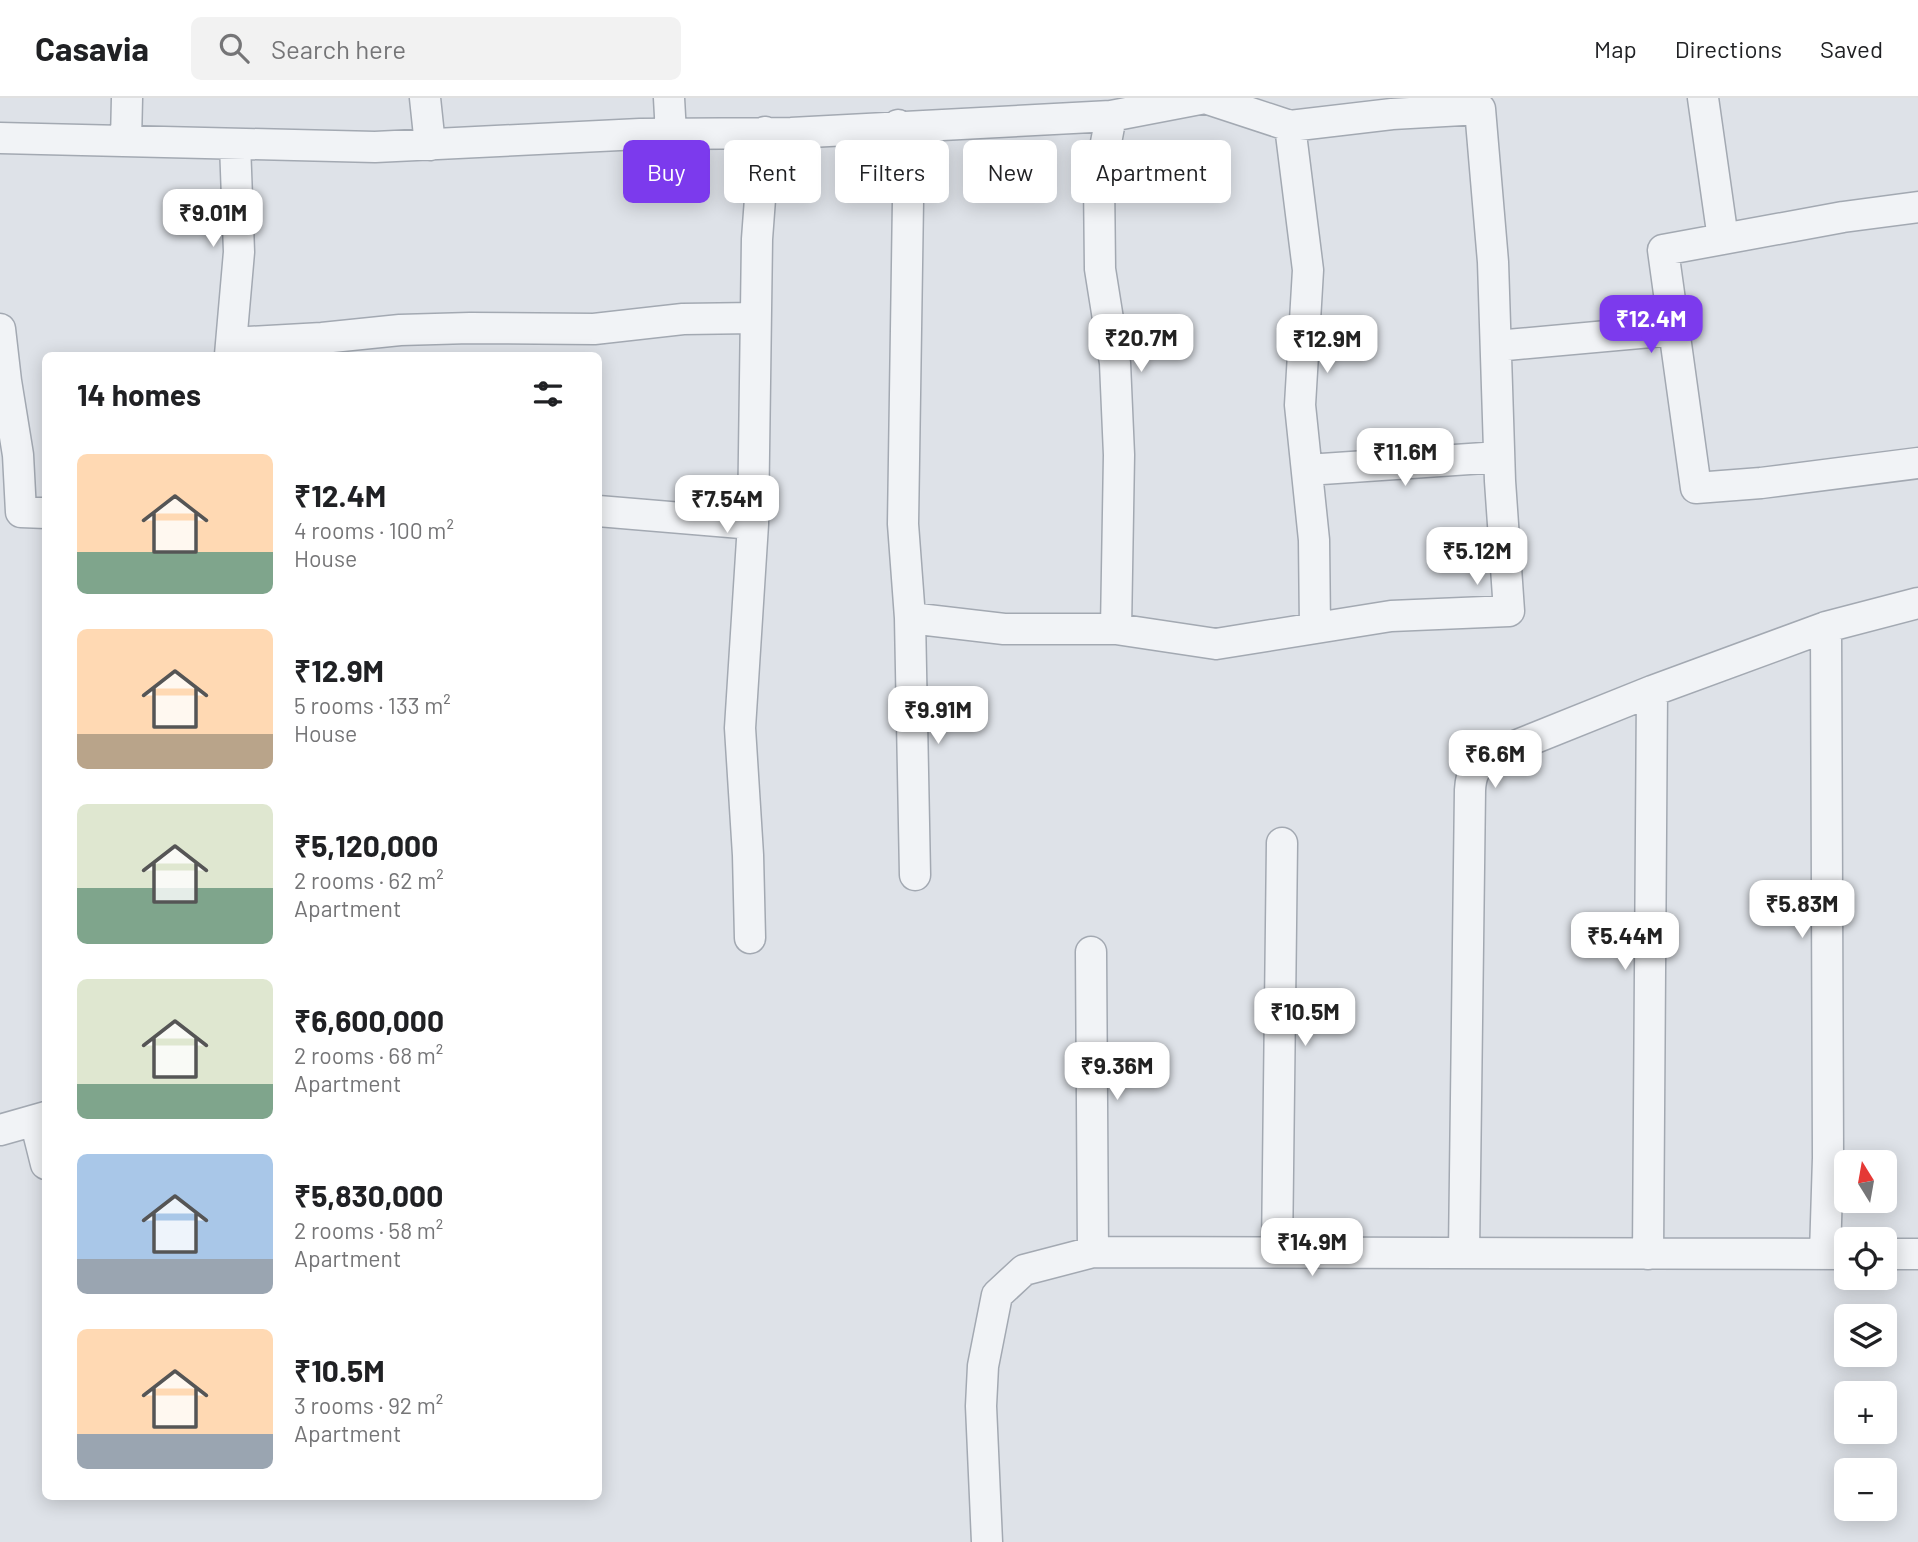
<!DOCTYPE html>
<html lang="en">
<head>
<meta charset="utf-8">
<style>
  body { margin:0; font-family:Barlow,sans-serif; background:#f2f2f2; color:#202124; height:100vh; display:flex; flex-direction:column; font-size:26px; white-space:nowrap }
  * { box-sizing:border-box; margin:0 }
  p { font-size:23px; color:#757577 }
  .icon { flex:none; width:38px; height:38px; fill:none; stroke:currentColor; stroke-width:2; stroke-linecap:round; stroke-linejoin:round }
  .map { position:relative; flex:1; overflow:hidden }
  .sheet { position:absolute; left:42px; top:254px; width:560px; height:1148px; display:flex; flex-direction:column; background:#fff; border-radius:10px; box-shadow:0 4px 18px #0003 }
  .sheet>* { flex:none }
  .guide { position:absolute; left:623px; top:42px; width:665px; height:63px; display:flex; gap:14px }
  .needle { width:46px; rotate:349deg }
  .fabs { position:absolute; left:1834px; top:1052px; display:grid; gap:14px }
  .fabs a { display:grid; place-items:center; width:63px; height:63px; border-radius:10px; background:#fff; box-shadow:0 4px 18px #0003; font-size:35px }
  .price { position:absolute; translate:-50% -60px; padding:0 16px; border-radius:14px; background:#fff; color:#222; font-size:23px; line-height:46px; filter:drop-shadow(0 2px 4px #0008) }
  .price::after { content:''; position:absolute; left:50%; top:42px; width:21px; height:16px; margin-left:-10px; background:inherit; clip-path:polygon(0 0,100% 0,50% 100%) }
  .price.on { background:#7c3aed; color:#fff }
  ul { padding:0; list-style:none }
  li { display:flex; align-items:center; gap:21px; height:175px; padding:0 35px }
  li span { display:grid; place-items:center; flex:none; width:196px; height:140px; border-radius:10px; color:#555 }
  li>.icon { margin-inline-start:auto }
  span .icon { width:84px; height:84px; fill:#fffc; stroke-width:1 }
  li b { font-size:30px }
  h2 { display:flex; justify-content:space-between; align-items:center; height:84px; padding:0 35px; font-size:30px }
  .tag { padding:0 24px; border-radius:10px; background:#fff; box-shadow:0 4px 18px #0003; font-size:24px; line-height:63px }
  .tag.on { background:#7c3aed; color:#fff }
  header { display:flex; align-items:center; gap:42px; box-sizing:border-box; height:98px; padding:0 35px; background:#fff; border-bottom:2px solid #e0e0e0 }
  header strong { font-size:33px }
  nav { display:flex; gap:38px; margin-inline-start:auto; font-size:24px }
  .search { width:490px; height:63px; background:#f2f2f2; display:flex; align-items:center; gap:18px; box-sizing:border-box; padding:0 24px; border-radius:10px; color:#757577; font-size:26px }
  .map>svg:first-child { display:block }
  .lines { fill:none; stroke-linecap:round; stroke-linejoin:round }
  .street-casing { stroke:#a3a9b2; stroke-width:33 }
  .street { stroke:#f1f3f6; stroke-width:30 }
</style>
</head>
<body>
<header>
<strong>Casavia</strong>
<div class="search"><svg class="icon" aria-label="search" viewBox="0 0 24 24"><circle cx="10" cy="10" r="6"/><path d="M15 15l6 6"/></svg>Search here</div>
<nav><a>Map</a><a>Directions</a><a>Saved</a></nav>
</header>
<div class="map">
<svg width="1918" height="1444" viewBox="0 0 1918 1444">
  <rect width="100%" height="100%" fill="#dee2e8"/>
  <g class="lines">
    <defs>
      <path id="street" d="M425 0 430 47
        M669 0 671 36
        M1703 0 1723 141
        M1111 18 1099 82 1100 171 1115 265 1119 357 1116 531
        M1290 28 1308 172 1300 307 1314 442 1315 530
        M0 40 375 49 640 36 791 35 1111 18 1205 0 1290 28 1392 16 1480 11 1493 164 1500 383 1509 513 1391 518 1216 546 1116 531H1004L910 520 903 426 908 102 898 27
        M126 43 127 0
        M1918 109 1843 119 1663 152 1696 390 1761 385 1918 365
        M0 231 6 283 18 357 21 414 46 415
        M231 245 322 240 400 232 470 230 594 231 683 221 755 220
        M1496 248 1673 232
        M230 257 239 154 235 46
        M1307 372 1499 359
        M598 413 753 426
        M910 520 915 777
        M750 840 748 757 740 630 753 426 757 141 765 34
        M1091 854 1093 1154
        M35 1022 46 1066
        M0 1032 46 1019
        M1277 1154 1282 745
        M1464 1155 1470 692C1471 674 1476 667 1490 658L1652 593 1826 529 1918 505
        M1648 1156 1652 593
        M1825 1156 1828 1060 1826 529
        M1885 1156H1918
        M987 1444 981 1308 983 1268 997 1197 1024 1172 1093 1154 1846 1156"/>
    </defs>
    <use href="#street" class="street-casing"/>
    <use href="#street" class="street"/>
  </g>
</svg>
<div class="fabs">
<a><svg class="needle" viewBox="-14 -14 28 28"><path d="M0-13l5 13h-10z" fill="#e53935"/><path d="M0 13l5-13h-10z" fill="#757577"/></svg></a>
<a><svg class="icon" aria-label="locate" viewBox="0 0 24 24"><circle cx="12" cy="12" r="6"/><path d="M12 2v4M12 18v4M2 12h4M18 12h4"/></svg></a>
<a><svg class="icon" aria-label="layers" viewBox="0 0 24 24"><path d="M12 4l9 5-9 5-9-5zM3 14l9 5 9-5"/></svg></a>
<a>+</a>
<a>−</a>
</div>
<b class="price" style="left:213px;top:151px">₹9.01M</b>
<b class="price on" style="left:1651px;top:257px">₹12.4M</b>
<b class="price" style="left:1141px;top:276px">₹20.7M</b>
<b class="price" style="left:1327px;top:277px">₹12.9M</b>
<b class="price" style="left:1405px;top:390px">₹11.6M</b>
<b class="price" style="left:727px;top:437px">₹7.54M</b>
<b class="price" style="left:1477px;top:489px">₹5.12M</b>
<b class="price" style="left:938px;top:648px">₹9.91M</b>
<b class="price" style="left:1495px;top:692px">₹6.6M</b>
<b class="price" style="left:1802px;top:842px">₹5.83M</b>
<b class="price" style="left:1625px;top:874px">₹5.44M</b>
<b class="price" style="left:1305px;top:950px">₹10.5M</b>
<b class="price" style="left:1117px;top:1004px">₹9.36M</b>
<b class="price" style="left:1312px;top:1180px">₹14.9M</b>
<div class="guide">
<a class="tag on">Buy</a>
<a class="tag">Rent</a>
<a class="tag">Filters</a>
<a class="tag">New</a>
<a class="tag">Apartment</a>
</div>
<section class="sheet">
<h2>14 homes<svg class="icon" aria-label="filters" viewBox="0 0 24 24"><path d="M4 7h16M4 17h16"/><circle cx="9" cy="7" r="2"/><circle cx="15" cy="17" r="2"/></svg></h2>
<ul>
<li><span style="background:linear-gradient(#ffd9b3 70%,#7fa58c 0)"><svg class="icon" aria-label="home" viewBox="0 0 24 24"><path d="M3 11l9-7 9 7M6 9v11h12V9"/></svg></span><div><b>₹12.4M</b><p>4 rooms · 100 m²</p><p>House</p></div></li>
<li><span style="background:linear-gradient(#ffd9b3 75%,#b9a48a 0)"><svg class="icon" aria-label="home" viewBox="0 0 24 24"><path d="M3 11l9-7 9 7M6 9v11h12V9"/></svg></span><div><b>₹12.9M</b><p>5 rooms · 133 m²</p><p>House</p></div></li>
<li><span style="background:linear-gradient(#dfe7d0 60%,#7fa58c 0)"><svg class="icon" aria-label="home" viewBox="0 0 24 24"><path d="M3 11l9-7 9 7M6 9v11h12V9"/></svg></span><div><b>₹5,120,000</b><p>2 rooms · 62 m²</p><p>Apartment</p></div></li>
<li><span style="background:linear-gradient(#dfe7d0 75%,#7fa58c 0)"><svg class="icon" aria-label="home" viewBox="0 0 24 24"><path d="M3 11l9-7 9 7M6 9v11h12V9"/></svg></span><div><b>₹6,600,000</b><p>2 rooms · 68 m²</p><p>Apartment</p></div></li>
<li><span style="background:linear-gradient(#a9c7e8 75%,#9aa5b1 0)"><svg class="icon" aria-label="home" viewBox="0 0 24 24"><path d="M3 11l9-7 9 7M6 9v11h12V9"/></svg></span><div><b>₹5,830,000</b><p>2 rooms · 58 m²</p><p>Apartment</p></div></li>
<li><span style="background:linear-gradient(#ffd9b3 75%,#9aa5b1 0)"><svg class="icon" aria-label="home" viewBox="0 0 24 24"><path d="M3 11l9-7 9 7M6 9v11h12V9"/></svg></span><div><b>₹10.5M</b><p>3 rooms · 92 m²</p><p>Apartment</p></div></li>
</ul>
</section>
</div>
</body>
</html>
